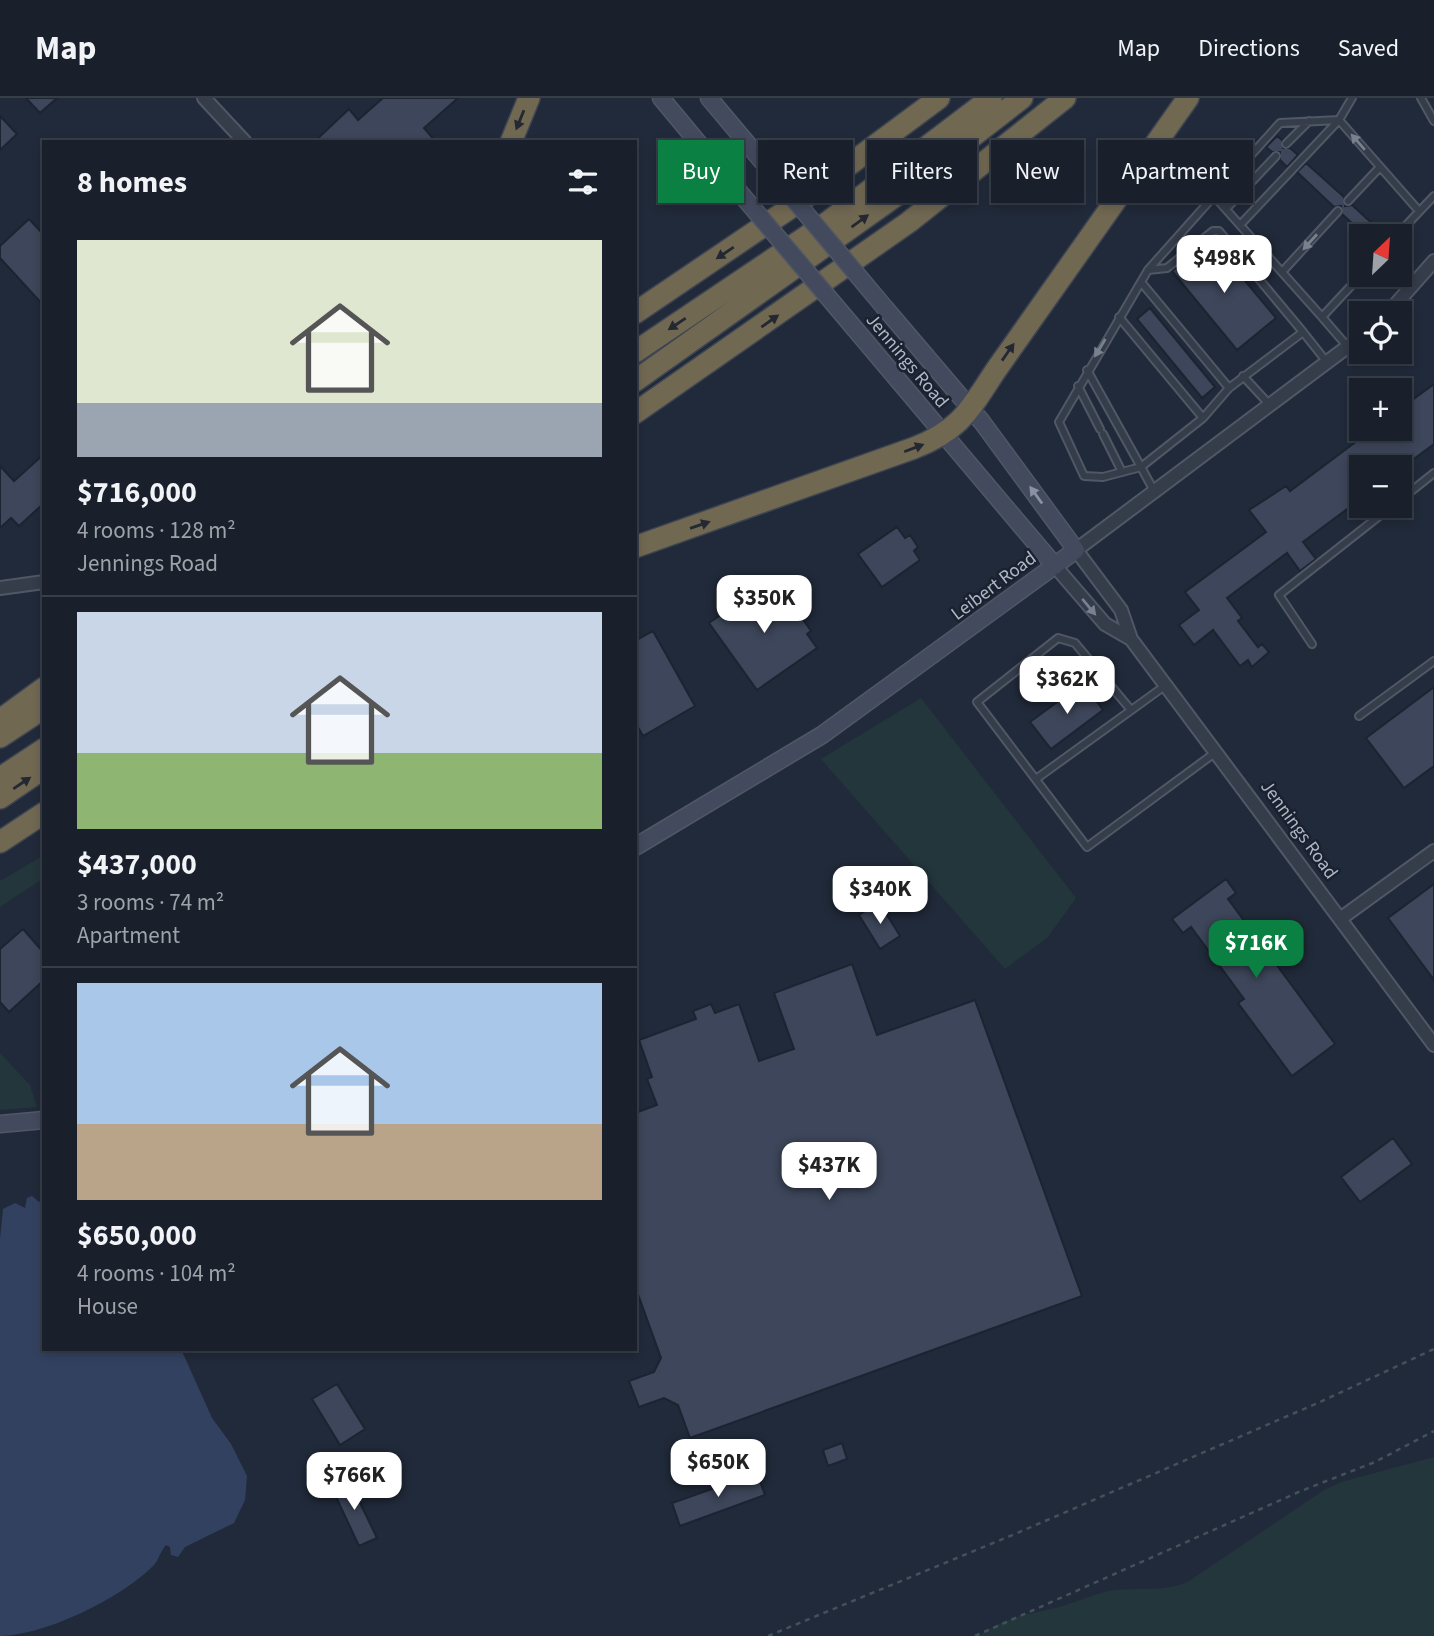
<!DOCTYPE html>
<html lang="en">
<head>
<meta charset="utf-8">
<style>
  body { margin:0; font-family:"Source Sans 3",sans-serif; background:#262d38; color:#f1f3f6; height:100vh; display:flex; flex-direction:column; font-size:26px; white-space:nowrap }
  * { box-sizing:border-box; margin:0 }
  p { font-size:23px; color:#9fa3a9 }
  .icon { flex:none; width:38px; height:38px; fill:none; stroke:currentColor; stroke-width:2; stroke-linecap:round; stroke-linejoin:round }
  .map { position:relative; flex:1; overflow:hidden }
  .side { position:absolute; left:42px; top:42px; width:595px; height:1211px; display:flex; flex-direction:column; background:#19202c; border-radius:0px; box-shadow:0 4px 10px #0003,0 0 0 2px #373e48 }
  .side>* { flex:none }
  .hud { position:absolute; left:658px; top:42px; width:665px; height:63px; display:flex; gap:14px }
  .needle { width:46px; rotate:25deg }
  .buttons { position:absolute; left:1349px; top:126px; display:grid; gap:14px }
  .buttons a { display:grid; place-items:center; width:63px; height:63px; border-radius:0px; background:#19202c; box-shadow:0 4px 10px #0003,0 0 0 2px #373e48; font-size:35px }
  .price { position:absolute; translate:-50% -60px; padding:0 16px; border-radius:14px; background:#fff; color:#222; font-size:23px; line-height:46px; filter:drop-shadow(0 2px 4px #0008) }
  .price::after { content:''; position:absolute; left:50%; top:42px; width:21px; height:16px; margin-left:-10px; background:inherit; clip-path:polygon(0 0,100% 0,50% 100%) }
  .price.selected { background:#0b8043; color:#fff }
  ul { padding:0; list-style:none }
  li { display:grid; align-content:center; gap:14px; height:371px; padding:0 35px }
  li+li { border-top:2px solid #373e48 }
  li span { display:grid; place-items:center; height:217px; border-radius:0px; color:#555 }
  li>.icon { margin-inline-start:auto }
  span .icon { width:126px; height:126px; fill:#fffc; stroke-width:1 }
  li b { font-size:30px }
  h2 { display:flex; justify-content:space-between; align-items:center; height:84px; padding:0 35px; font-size:30px }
  .tag { padding:0 24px; border-radius:0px; background:#19202c; box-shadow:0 4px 10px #0003,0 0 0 2px #373e48; font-size:24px; line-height:63px }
  .tag.selected { background:#0b8043; color:#fff }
  header { display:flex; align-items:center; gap:42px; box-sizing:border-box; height:98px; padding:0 35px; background:#19202c; border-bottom:2px solid #373e48 }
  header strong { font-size:33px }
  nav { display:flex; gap:38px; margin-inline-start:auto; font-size:24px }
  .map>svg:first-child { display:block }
  .green { fill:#23363b }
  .water { fill:#334160 }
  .building { fill:#3d465a; stroke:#1c2331; stroke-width:2 }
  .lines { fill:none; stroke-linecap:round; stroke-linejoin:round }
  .lane-casing { stroke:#505765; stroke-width:10 }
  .street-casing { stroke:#505765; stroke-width:16 }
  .secondary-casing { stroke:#505765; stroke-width:19 }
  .highway-casing { stroke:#3d4452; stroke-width:24 }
  .path { stroke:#415359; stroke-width:2.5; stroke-dasharray:5 5; stroke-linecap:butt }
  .lane { stroke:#353c4a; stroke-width:6 }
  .street { stroke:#353c4a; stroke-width:12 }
  .secondary { stroke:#434a5e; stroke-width:16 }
  .highway { stroke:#716852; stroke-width:21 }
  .secondary-bridge-casing { stroke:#505765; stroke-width:19; stroke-linecap:butt }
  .secondary-bridge { stroke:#434a5e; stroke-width:16 }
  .oneway { fill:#232832 }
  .oneway2 { fill:#79808f }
  .oneway3 { fill:#8a91a2 }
  .labels { text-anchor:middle; stroke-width:5; stroke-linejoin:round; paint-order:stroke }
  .street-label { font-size:19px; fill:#b0b7c7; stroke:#1a212f }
</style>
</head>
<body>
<header>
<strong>Map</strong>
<nav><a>Map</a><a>Directions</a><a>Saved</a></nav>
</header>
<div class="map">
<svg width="1434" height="1538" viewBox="0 0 1434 1538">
  <rect width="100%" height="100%" fill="#212a3a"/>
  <path class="green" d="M921 600 1076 800 1048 839 1005 871 821 661Z
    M44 757V780L0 809V783Z
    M0 955 30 987 37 1009 0 1012Z
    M1434 1359V1538H979C1004 1518 1028 1517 1059 1509 1078 1504 1096 1494 1116 1492 1142 1489 1164 1495 1189 1483L1324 1392 1341 1384Z"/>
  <path class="water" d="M32 1098 39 1104 44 1102V1251H181L212 1320 231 1346 247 1378 245 1402 234 1425 185 1449 178 1459 171 1457 170 1449 166 1447C160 1453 159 1463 152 1469 119 1501 46 1537 0 1538V1141L3 1111 15 1105 25 1110 27 1100Z"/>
  <path class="building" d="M26 0H57L40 15Z
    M383 0H458L424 30 436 44H314L349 11 358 22Z
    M0 18 17 36 0 52Z
    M1277 38 1282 42 1283 50H1290L1298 57 1287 69 1280 62V54H1272L1266 49Z
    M1306 65 1344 99 1345 108 1352 107 1386 138H1366L1342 116 1341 108 1334 109 1297 74Z
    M29 121 44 137V208L0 160V148Z
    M1211 142 1276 220 1237 252 1172 173Z
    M1150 210 1215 289 1202 300 1137 221Z
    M1434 286V346L1403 369H1362V400L1303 444 1316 461 1300 473 1287 455 1227 500 1242 520 1238 523 1258 549 1262 546 1269 554 1252 569 1248 562 1240 568 1213 532 1194 547 1179 527 1199 512 1185 494 1266 434 1249 412 1286 388 1290 393 1373 331H1400V311Z
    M44 356V405L19 428 11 420 0 430V368L14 383Z
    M897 429 905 440 910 437 918 449 914 453 920 462 882 489 858 456Z
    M769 483 793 516 797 513 811 533 807 536 817 550 757 592 709 525Z
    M653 533 695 608 643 638 635 624V543Z
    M1083 585 1103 612 1051 651 1030 624Z
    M1434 589V668L1404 690 1366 640Z
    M1226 781 1236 795 1228 801 1335 946 1292 978 1238 905 1244 901 1191 829 1183 835 1172 821Z
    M1434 786V882L1388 820Z
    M879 804 900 838 880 851 859 817Z
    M23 831 44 855V882L9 914 0 904V851Z
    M852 866 877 937 975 902 1082 1198 690 1340 678 1307 664 1300 639 1309 629 1283 654 1274 661 1260 635 1188V1015L657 1007 647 981 652 979 639 942 696 921 693 913 711 906 715 915 739 906 759 963 794 951 774 895Z
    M1393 1040 1412 1066 1360 1104 1341 1079Z
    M337 1286 365 1331 340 1347 312 1301Z
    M842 1345 847 1361 828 1368 823 1352Z
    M757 1375 765 1397 680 1428 672 1405Z
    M348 1380 377 1440 359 1448 331 1388Z"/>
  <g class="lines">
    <defs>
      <path id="lane" d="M1421 0 1434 23
        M1286 46 1309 23
        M1348 103 1380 69
        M1226 111 1276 58
        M1240 127 1339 22 1419 113
        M1396 138 1434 98
        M1148 172 1167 170 1213 133H1219L1303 234
        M1253 173 1269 159
        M1282 174 1338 113
        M1141 184 1229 290
        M1119 219 1203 320
        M1322 219 1214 98 1280 25 1339 22 1352 0
        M1347 248 1322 219 1362 176
        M1087 272 1141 369 1103 379 1084 378 1059 324 1148 172 1214 98
        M1243 278 1269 306
        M1078 288 1100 331
        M1103 336 1122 374
        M1154 393 1141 369 1203 320 1229 290 1303 234 1326 263
        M1400 402 1434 375
        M1312 546 1279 497 1392 408
        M1131 612 1075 545 1058 540 977 604 1087 749 1216 654
        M1359 618 1434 563
        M1036 681 1166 587"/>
      <path id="street" d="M204 0 245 44
        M1388 215 1434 163
        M1362 238 1076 452 1121 512 1131 541 1434 947
        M1055 468 1105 526 1131 541
        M0 490 44 484
        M1340 821 1434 753"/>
      <path id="secondary" d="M661 0 735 89
        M709 0 766 68
        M855 231 1055 468
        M635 749 822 637 1076 452 982 324 885 210
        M0 1026 44 1022"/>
      <path id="highway" d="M511 44 529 0
        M635 215 799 104 939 0
        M635 254 825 126 991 0
        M635 283 897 97 1022 0
        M635 315 909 124 1065 0
        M635 449 914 350C961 332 970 311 996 272L1188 0
        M0 622 44 590
        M0 639 44 610
        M0 680 44 651
        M0 700 44 670
        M0 744 44 715"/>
    </defs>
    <use href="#lane" class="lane-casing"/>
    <use href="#street" class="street-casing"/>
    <use href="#secondary" class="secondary-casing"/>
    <use href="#highway" class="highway-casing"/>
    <path class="path" d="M768 1538 1015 1436 1320 1304 1434 1251
      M975 1538 1301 1393 1375 1364 1434 1333"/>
    <use href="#lane" class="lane"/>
    <use href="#street" class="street"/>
    <use href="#secondary" class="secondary"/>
    <use href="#highway" class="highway"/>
    <defs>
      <path id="secondary-bridge" d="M766 68 885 210
        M735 89 855 231"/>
    </defs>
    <use href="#secondary-bridge" class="secondary-bridge-casing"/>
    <use href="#secondary-bridge" class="secondary-bridge"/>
  </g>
  <defs><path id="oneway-solid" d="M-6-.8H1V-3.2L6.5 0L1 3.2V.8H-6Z" transform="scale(1.75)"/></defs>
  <g class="oneway">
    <use href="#oneway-solid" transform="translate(520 22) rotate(112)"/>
    <use href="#oneway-solid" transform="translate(860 123) rotate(-36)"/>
    <use href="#oneway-solid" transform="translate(725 155) rotate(146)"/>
    <use href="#oneway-solid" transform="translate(770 223) rotate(-35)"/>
    <use href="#oneway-solid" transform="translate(677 226) rotate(146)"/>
    <use href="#oneway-solid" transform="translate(1008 254) rotate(-55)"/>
    <use href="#oneway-solid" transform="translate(914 350) rotate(-21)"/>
    <use href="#oneway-solid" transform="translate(700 427) rotate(-19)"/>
    <use href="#oneway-solid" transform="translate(22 685) rotate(-34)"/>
  </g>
  <g class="oneway2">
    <use href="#oneway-solid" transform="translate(1358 44) rotate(-131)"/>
    <use href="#oneway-solid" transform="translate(1310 144) rotate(132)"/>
    <use href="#oneway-solid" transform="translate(1100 250) rotate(121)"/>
    <use href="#oneway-solid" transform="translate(1089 509) rotate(50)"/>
  </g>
  <use class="oneway3" href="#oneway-solid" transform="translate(1036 397) rotate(-126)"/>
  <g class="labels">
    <g class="street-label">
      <text transform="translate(908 262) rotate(50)" y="7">Jennings Road</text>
      <text transform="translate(993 487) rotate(-37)" y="7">Leibert Road</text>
      <text transform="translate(1300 731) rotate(54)" y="7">Jennings Road</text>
    </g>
  </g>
</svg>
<div class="buttons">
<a><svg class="needle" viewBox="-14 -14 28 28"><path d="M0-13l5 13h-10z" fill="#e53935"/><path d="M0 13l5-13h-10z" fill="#9fa3a9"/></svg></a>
<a><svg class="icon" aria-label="locate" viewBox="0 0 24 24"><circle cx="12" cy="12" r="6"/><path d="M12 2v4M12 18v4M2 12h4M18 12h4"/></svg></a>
<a>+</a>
<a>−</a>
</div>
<b class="price" style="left:1224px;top:197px">$498K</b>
<b class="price" style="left:764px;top:537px">$350K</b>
<b class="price" style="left:1067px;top:618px">$362K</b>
<b class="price" style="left:880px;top:828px">$340K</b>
<b class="price selected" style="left:1256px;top:882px">$716K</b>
<b class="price" style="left:829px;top:1104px">$437K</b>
<b class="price" style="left:718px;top:1401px">$650K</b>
<b class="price" style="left:354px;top:1414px">$766K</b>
<div class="hud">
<a class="tag selected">Buy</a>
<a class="tag">Rent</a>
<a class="tag">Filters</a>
<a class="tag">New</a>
<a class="tag">Apartment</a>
</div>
<section class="side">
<h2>8 homes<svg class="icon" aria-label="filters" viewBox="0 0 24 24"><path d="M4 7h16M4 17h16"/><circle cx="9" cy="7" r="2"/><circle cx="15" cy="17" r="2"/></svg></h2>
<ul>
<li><span style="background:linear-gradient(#dfe7d0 75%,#9aa5b1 0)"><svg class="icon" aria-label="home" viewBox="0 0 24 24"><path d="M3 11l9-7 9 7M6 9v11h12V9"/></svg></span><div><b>$716,000</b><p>4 rooms · 128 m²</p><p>Jennings Road</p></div></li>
<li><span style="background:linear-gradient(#c9d6e8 65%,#8fb573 0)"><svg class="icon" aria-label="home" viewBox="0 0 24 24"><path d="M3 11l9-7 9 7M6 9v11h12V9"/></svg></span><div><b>$437,000</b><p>3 rooms · 74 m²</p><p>Apartment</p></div></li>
<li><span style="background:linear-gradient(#a9c7e8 65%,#b9a48a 0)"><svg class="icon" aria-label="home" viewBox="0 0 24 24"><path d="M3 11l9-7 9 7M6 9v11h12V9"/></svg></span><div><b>$650,000</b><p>4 rooms · 104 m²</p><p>House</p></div></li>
</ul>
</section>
</div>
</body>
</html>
